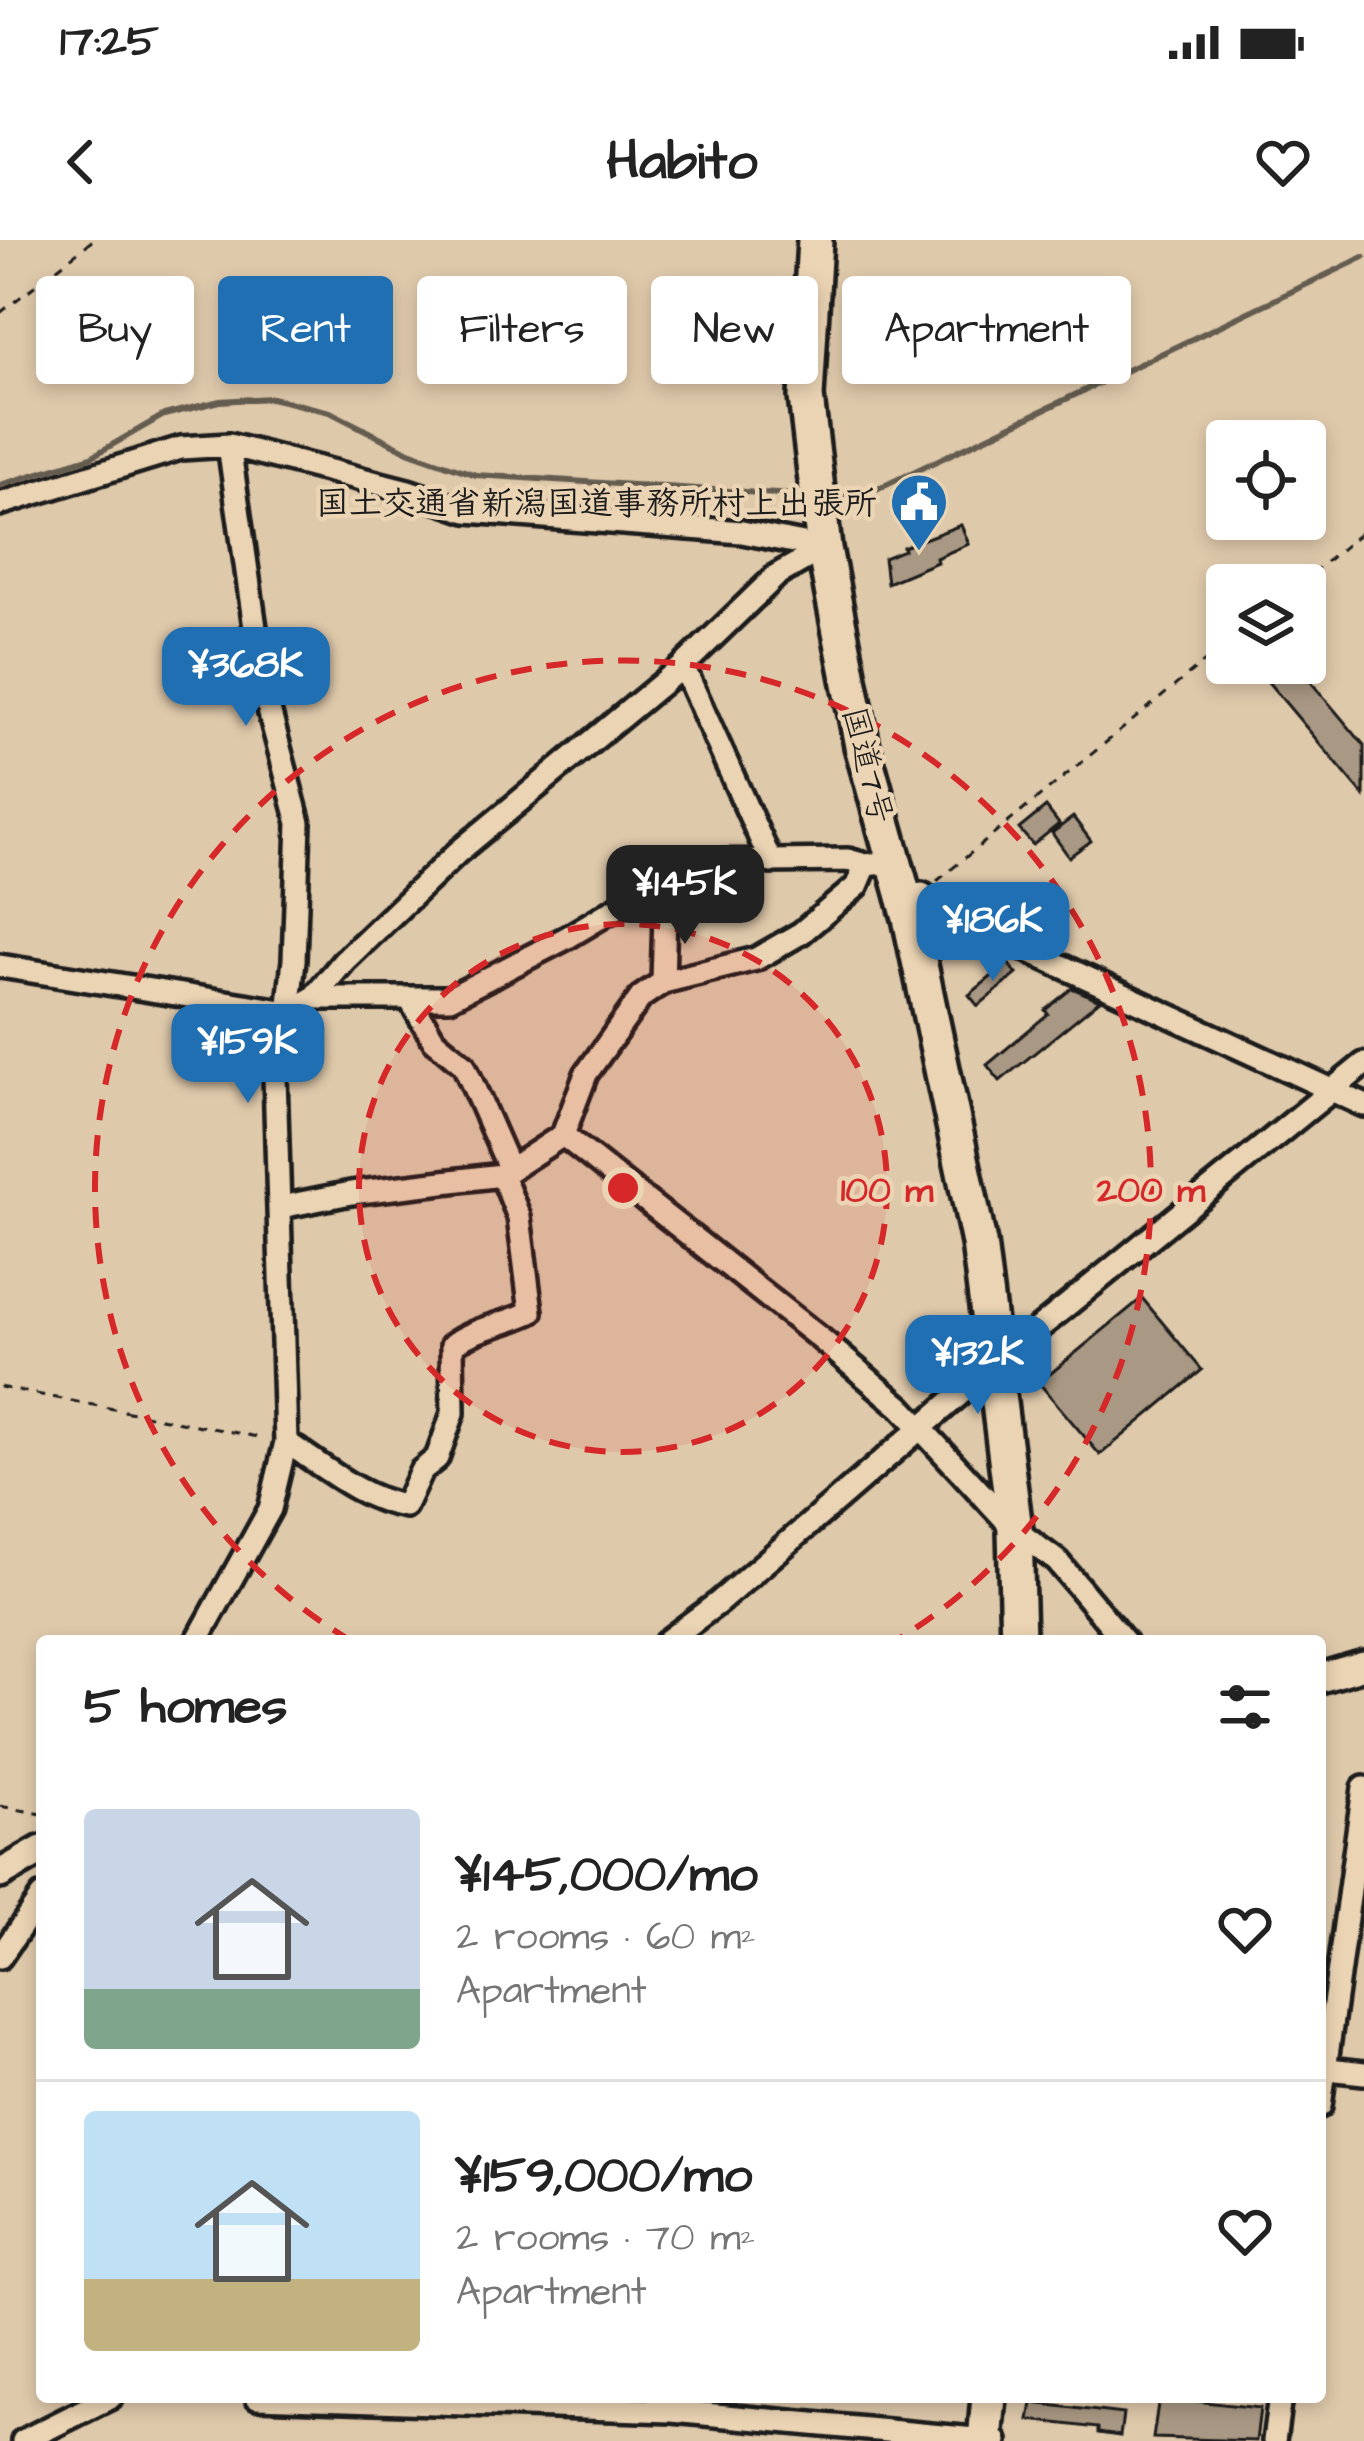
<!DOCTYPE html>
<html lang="en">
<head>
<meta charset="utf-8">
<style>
  body { margin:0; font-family:"Architects Daughter","Klee One",sans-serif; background:#f6f6f6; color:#222; height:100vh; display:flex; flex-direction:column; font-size:45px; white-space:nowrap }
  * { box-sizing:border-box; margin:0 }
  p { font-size:39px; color:#767676 }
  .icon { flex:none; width:66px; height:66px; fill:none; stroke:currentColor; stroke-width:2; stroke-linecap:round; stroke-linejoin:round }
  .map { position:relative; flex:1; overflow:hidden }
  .side { position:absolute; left:36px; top:1395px; width:1290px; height:768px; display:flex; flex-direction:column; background:#fff; border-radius:12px; box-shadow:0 6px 18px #0003 }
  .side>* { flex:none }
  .banner { position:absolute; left:36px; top:36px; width:1293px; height:108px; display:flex; gap:24px }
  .fabs { position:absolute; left:1206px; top:180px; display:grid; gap:24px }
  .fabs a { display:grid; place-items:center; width:120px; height:120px; border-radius:12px; background:#fff; box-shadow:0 6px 18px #0003; font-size:60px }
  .price { position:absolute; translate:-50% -102px; padding:0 27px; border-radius:24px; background:#1f6fb2; color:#fff; font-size:39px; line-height:78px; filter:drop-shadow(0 3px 6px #0008) }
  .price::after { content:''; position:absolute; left:50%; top:72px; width:36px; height:27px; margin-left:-18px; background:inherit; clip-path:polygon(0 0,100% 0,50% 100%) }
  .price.current { background:#222; color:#fff }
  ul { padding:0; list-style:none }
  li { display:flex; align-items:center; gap:36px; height:300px; padding:0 48px }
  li+li { border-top:3px solid #e0e0e0 }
  li span { display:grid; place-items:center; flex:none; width:336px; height:240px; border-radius:12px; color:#555 }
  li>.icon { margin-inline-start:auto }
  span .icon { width:144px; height:144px; fill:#fffc; stroke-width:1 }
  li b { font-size:51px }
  h2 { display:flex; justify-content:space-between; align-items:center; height:144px; padding:0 48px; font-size:51px }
  .pill { padding:0 42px; border-radius:12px; background:#fff; box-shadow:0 6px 18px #0003; font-size:42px; line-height:108px }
  .pill.current { background:#1f6fb2; color:#fff }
  .status { display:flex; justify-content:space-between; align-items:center; height:84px; padding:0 60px; background:#fff; direction:ltr }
  .status svg { height:33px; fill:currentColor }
  header { display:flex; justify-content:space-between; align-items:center; height:156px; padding:0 48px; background:#fff; font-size:54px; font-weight:800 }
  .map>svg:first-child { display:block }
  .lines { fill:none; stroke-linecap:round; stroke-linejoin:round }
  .stream { stroke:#645c50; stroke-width:6 }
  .building { fill:#a99883; stroke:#1c1c1c; stroke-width:3 }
  .minor-casing { stroke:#1c1c1c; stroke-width:30 }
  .major-casing { stroke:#1c1c1c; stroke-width:36 }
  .highway-casing { stroke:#1c1c1c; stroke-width:42 }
  .path { stroke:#1c1c1c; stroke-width:3; stroke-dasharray:9 9; stroke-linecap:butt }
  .minor { stroke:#ebd4b4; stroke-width:21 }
  .major { stroke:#ebd4b4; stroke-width:27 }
  .highway { stroke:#ebd4b4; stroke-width:33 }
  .ring { fill:none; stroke:#d62828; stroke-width:6; stroke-dasharray:21 15 }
  .labels { text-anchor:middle; stroke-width:9; stroke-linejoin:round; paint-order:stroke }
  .poi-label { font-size:33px; font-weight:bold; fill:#1c1c1c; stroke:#ebd4b4; text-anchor:end }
  .street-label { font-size:33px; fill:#1c1c1c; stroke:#ebd4b4 }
  .centre { fill:#d62828; stroke:#ebd4b4; stroke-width:6 }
  .ring-label { font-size:36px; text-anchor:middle; font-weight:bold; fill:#d62828; stroke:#ebd4b4; stroke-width:9; stroke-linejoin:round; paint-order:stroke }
</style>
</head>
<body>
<div class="status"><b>17:25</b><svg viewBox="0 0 49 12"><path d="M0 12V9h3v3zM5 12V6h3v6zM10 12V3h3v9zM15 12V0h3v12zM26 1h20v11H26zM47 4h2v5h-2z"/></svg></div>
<header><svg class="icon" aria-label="back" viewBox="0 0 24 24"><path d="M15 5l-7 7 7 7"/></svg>Habito<svg class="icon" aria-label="heart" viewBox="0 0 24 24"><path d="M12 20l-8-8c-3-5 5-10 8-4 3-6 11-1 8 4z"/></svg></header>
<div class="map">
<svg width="1364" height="2201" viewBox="0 0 1364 2201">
  <rect width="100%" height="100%" fill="#dfc9ab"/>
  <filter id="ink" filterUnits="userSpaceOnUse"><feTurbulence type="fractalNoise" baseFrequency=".00833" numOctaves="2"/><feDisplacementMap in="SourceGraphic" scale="24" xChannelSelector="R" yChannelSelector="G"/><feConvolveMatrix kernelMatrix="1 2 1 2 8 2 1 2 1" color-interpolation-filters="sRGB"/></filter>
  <g filter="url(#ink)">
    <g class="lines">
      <path class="stream" d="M0 245 91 217 164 175 220 161 271 158 330 172 407 211 476 235 809 256
        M828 256H863L1364 17"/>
    </g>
    <path class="building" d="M961 285 969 304 936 318 937 322 887 343 884 318 904 310 903 307Z
      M1252 423H1295L1364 505V556Z
      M1046 567 1059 584 1033 605 1019 589Z
      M1073 577 1091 601 1069 617 1052 593Z
      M1008 723 1017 734 978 766 969 755Z
      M1072 748 1100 760 1000 841 987 825 1048 774 1045 770Z
      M1142 1058 1202 1130 1100 1215 1039 1143Z
      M1159 2157 1260 2168 1256 2201 1153 2198Z
      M1032 2163 1123 2174 1120 2196 1098 2193V2188L1029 2180Z"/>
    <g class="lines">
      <defs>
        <path id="minor" d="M0 264 181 208 229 205 408 251 467 271 742 292 824 308
          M683 426 771 622
          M903 658 922 654 959 679 1364 865
          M0 726 288 772 313 758 344 721 458 612 683 426 777 335 824 308
          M663 742 666 640
          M313 758H450L568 697 693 622 848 620 866 625
          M409 758 434 800 464 825 510 930
          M563 895 821 1099 902 1168 1015 1290 1057 1321 1124 1401
          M281 967 351 953 502 935 563 895 586 834 641 757 663 742 756 719 801 693 857 646 866 625 894 622
          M286 1202C322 1225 362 1260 405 1266L421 1231 437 1218 453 1173 452 1105C475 1088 504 1085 531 1072L519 977 502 935
          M197 1401 270 1269 286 1202 275 836 288 772 294 720 299 583 264 451 229 205
          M667 1401 718 1363 996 1123 1364 824
          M0 1717 42 1656
          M1320 1828 1364 1833
          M1320 1866 1364 1548
          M257 2157 672 2171 996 2201
          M23 2201 111 2157
          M1274 2201 1280 2157"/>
        <path id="major" d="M1320 1438 1364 1425
          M0 1634 42 1610"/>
        <path id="highway" d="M815 0 806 157 824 308 862 506 910 678 979 1003 1015 1290 1018 1401
          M985 2201 989 2157"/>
      </defs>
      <use href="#minor" class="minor-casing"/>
      <use href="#major" class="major-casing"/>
      <use href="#highway" class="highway-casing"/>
      <path class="path" d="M0 73 93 0
        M1298 345 1364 290
        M937 641 1227 403
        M0 1147 263 1198
        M0 1566 42 1574"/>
      <use href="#minor" class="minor"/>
      <use href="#major" class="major"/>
      <use href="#highway" class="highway"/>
    </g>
  </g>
  <circle cx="623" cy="948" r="264" fill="#d62828" fill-opacity=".12"/>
  <g class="ring">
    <circle cx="623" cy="948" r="264"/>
    <path d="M351 1401A528 528 0 1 1 895 1401"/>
  </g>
  <defs>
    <symbol id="civic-pin" viewBox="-11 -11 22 30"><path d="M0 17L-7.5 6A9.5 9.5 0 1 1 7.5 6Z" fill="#1f6fb2" stroke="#ebd4b4"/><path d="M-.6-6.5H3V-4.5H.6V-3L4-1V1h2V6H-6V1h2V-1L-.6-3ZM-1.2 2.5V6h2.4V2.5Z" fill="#fff"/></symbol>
  </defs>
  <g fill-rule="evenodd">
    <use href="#civic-pin" x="886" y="229" width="66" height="90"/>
  </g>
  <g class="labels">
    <g class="poi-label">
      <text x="877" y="274">国土交通省新潟国道事務所村上出張所</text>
    </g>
    <g class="street-label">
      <text transform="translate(869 525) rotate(76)" y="12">国道7号</text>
    </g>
  </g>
  <circle cx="623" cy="948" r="18" class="centre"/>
  <g class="ring-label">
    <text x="887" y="961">100 m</text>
    <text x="1151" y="961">200 m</text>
  </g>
</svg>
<div class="fabs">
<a><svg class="icon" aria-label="locate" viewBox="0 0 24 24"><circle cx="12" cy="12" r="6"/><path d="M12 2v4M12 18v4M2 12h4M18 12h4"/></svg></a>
<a><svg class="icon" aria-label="layers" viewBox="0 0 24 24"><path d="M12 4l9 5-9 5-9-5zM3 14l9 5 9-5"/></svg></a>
</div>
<b class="price" style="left:246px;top:489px">¥368K</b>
<b class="price current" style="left:685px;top:707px">¥145K</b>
<b class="price" style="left:993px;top:744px">¥186K</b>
<b class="price" style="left:248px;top:866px">¥159K</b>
<b class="price" style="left:978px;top:1177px">¥132K</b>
<div class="banner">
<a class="pill">Buy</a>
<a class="pill current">Rent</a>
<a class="pill">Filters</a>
<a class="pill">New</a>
<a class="pill">Apartment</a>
</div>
<section class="side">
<h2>5 homes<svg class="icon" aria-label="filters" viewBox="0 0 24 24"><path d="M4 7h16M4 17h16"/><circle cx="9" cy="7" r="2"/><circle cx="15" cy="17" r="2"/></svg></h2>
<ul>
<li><span style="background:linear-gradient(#c9d6e8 75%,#7fa58c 0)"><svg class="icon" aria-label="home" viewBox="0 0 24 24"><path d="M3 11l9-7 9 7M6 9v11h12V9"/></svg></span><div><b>¥145,000/mo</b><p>2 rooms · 60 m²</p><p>Apartment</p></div><svg class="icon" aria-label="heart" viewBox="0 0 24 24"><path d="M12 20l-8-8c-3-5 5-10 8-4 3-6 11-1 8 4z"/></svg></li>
<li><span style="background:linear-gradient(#bfe0f5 70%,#c2b280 0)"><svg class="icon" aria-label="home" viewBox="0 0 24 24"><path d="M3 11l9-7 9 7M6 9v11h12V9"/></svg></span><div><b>¥159,000/mo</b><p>2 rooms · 70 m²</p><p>Apartment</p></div><svg class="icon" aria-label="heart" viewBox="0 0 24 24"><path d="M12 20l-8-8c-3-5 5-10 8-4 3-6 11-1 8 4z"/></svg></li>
</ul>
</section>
</div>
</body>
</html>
